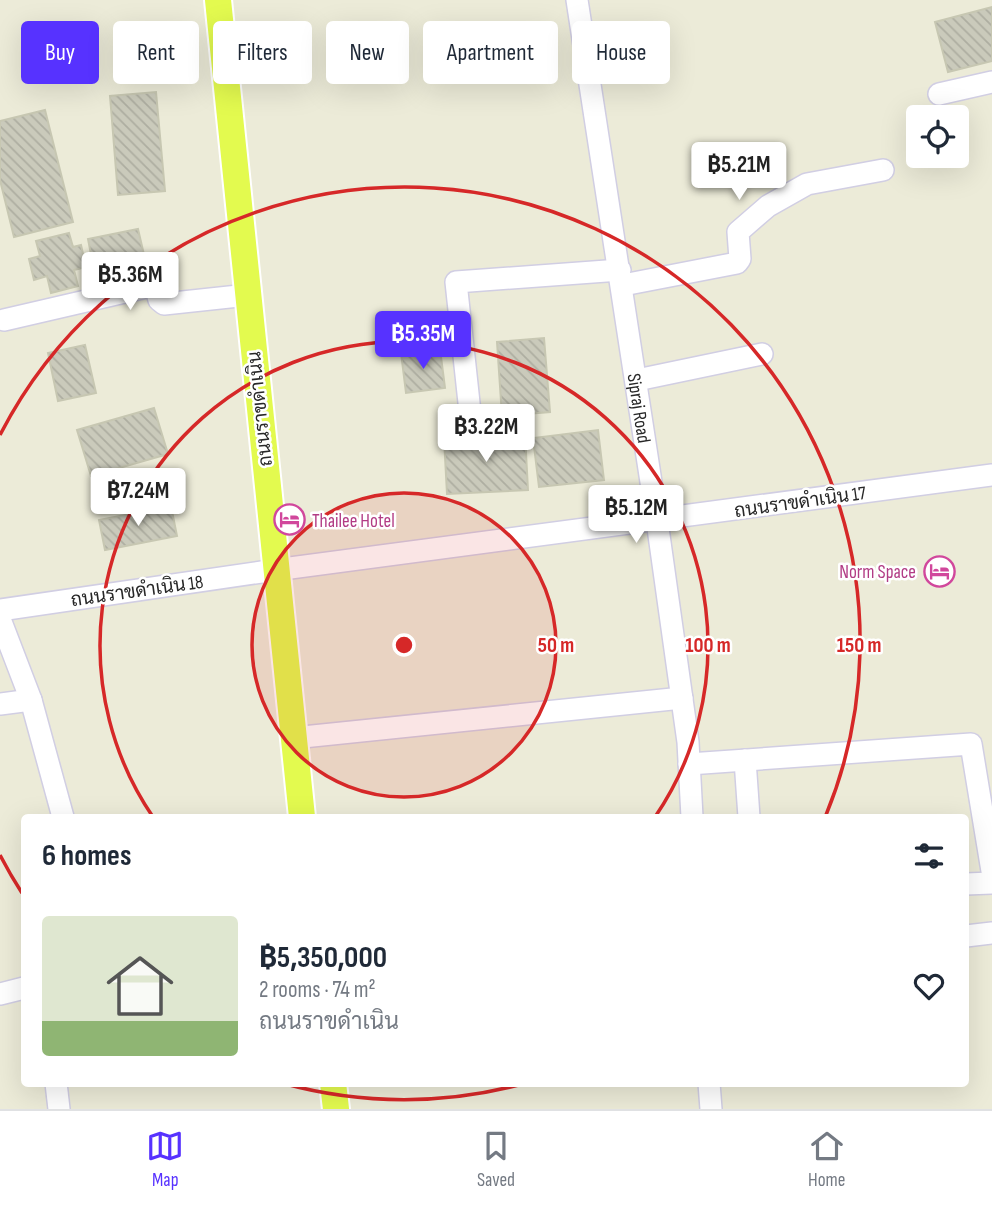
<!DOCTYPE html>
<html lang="en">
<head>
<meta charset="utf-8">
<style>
  body { margin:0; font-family:"Sofia Sans Condensed",Sarabun,sans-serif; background:#f2f2f3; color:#1f2937; height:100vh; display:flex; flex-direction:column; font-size:26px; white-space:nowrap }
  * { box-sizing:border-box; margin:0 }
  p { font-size:23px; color:#747a83 }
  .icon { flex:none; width:38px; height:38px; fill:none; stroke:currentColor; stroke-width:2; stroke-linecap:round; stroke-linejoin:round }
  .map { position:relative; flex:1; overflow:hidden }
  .side { position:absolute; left:21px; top:814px; width:948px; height:273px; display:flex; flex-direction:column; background:#fff; border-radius:7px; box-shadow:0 7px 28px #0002 }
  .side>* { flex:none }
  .banner { position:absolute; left:21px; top:21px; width:950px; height:63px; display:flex; gap:14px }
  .fabs { position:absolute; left:906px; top:105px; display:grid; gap:14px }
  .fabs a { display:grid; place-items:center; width:63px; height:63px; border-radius:7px; background:#fff; box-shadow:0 7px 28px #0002; font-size:35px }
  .price { position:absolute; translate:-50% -60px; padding:0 16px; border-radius:7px; background:#fff; color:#222; font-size:23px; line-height:46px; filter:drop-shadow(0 2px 4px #0008) }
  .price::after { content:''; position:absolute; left:50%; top:42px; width:21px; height:16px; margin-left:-10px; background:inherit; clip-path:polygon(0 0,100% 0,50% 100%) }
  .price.selected { background:#5732ff; color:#fff }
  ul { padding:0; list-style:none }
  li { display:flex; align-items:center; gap:21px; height:175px; padding:0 21px }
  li+li { border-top:2px solid #e0e1e3 }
  li span { display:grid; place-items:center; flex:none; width:196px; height:140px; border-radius:7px; color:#555 }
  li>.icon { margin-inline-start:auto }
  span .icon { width:84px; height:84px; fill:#fffc; stroke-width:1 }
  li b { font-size:30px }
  h2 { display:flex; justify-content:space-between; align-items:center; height:84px; padding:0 21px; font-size:30px }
  .chip { padding:0 24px; border-radius:7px; background:#fff; box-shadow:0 7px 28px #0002; font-size:24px; line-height:63px }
  .chip.selected { background:#5732ff; color:#fff }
  .tab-bar { display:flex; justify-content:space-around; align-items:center; height:98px; border-top:2px solid #e0e1e3; background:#fff; font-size:19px; color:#747a83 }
  .tab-bar a { display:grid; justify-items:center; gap:4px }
  .tab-bar .selected { color:#5732ff }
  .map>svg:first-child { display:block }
  .building { fill:url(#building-back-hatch); stroke:#c7c7b2; stroke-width:2 }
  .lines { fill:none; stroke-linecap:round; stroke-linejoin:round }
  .minor-casing { stroke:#d1cee3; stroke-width:24 }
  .major-casing { stroke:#fff; stroke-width:30 }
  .minor { stroke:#fff; stroke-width:21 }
  .major { stroke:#e3fa4f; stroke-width:26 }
  .ring { fill:none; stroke:#d62828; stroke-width:3.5 }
  .labels { text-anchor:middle; stroke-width:5; stroke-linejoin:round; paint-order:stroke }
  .street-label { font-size:19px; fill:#282828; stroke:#fff }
  .hotel-label { font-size:19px; fill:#b23c85; stroke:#fff; text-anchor:start }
  .centre { fill:#d62828; stroke:#fff; stroke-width:3.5 }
  .ring-label { font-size:21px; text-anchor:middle; font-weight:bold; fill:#d62828; stroke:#fff; stroke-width:5; stroke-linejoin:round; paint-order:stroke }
</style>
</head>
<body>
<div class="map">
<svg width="992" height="1109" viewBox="0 0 992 1109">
  <defs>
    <pattern id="building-back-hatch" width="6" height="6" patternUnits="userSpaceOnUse" patternTransform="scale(1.75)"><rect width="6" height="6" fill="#cacabb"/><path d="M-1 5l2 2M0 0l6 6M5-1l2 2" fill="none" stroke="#aeaea1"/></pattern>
  </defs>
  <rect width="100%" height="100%" fill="#ecebd8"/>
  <path class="building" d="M992 7V61L948 72 935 22Z
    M156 92 165 191 118 195 110 96Z
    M45 110 73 222 14 237 0 180V121Z
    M138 229 145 259 94 270 88 239Z
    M69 233 73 247 81 245 86 267 74 270 78 286 51 293 47 276 34 280 29 259 40 256 36 241Z
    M442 313 444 340 416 342 415 314Z
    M544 338 550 412 502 416 497 342Z
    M85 345 96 393 58 401 48 353Z
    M440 349 445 388 406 393 401 353Z
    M154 408 168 454 91 476 77 430Z
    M598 430 604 480 539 487 533 438Z
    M525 434 528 490 447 494 444 438Z
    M171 506 177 536 105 550 99 520Z"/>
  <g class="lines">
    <defs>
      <g id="minor">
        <path id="s1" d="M577 0 657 521 688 742 692 817"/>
        <path d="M939 94 992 82"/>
        <path d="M623 285 737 263 740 259 738 232 768 206 807 184 883 170"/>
        <path d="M4 320 155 285 159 300 164 304 248 295"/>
        <path d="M637 380 762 354"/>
        <path d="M470 412 456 282 620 270"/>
        <path d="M0 610 275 570 992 475"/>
        <path d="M0 619 31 700 63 817"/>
        <path d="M0 704 31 700"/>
        <path d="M293 738 682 698"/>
        <path d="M745 760 749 817"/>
        <path d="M689 764 971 744 992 871"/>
        <path d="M966 884 992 883"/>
        <path d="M966 936 992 933"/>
        <path d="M0 994 24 988"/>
        <path d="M56 1083 59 1109"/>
        <path d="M709 1083 711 1109"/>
      </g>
      <path id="major" d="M218 0 302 817
        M333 1083 336 1109"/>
    </defs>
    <use href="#minor" class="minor-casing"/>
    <use href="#major" class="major-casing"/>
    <use href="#minor" class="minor"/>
    <use href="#major" class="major"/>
  </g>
  <circle cx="404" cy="645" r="152" fill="#d62828" fill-opacity=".12"/>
  <g class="ring">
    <circle cx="404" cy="645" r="152"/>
    <path d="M153 817A304 304 0 1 1 655 817"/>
    <path d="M526 1083A455 455 0 0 1 282 1083M22 893A455 455 0 0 1 0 855M0 435A455 455 0 0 1 826 815"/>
  </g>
  <defs>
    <symbol id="hotel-ring" viewBox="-11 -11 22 22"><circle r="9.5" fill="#fff" stroke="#d1479c" stroke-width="1.5"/><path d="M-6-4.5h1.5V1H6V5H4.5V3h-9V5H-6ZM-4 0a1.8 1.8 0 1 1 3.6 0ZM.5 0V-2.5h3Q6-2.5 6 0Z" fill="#d1479c"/></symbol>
  </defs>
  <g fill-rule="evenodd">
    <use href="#hotel-ring" x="272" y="502" width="35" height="35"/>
    <use href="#hotel-ring" x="922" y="554" width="35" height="35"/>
  </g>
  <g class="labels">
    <g class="street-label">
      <text dy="7" stroke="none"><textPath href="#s1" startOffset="413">Sipraj Road</textPath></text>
      <text transform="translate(259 409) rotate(-96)" y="7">ถนนราขดำเนิน</text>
      <text transform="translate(800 501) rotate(-8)" y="7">ถนนราขดำเนิน 17</text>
      <text transform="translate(137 590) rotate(-8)" y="7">ถนนราขดำเนิน 18</text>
    </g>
    <g class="hotel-label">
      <text x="312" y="527">Thailee Hotel</text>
      <text x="916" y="578" text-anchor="end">Norm Space</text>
    </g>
  </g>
  <circle cx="404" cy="645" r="10" class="centre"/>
  <g class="ring-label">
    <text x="556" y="652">50 m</text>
    <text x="708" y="652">100 m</text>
    <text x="859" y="652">150 m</text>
  </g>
</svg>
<div class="fabs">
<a><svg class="icon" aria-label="locate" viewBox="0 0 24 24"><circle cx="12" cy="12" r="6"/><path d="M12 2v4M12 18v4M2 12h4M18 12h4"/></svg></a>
</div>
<b class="price" style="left:739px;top:202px">฿5.21M</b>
<b class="price" style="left:130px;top:312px">฿5.36M</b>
<b class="price selected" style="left:423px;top:371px">฿5.35M</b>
<b class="price" style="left:486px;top:464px">฿3.22M</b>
<b class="price" style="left:138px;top:528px">฿7.24M</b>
<b class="price" style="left:636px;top:545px">฿5.12M</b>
<div class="banner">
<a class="chip selected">Buy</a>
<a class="chip">Rent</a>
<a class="chip">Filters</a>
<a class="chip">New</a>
<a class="chip">Apartment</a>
<a class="chip">House</a>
</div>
<section class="side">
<h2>6 homes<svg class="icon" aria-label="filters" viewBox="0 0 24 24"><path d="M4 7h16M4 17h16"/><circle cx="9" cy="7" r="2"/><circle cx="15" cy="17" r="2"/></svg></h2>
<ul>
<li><span style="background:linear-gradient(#dfe7d0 75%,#8fb573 0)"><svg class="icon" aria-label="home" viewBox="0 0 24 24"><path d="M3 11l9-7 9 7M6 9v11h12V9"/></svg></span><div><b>฿5,350,000</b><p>2 rooms · 74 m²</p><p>ถนนราขดำเนิน</p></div><svg class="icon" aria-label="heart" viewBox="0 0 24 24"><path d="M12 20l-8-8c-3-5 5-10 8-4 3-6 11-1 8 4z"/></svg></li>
</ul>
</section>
</div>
<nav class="tab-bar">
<a class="selected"><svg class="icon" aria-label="map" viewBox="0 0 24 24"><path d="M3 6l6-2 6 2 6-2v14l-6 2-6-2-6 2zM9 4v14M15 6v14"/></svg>Map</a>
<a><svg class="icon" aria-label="saved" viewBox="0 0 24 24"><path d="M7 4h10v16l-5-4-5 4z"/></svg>Saved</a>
<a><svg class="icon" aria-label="home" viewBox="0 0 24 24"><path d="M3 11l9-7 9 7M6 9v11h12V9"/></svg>Home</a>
</nav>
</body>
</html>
